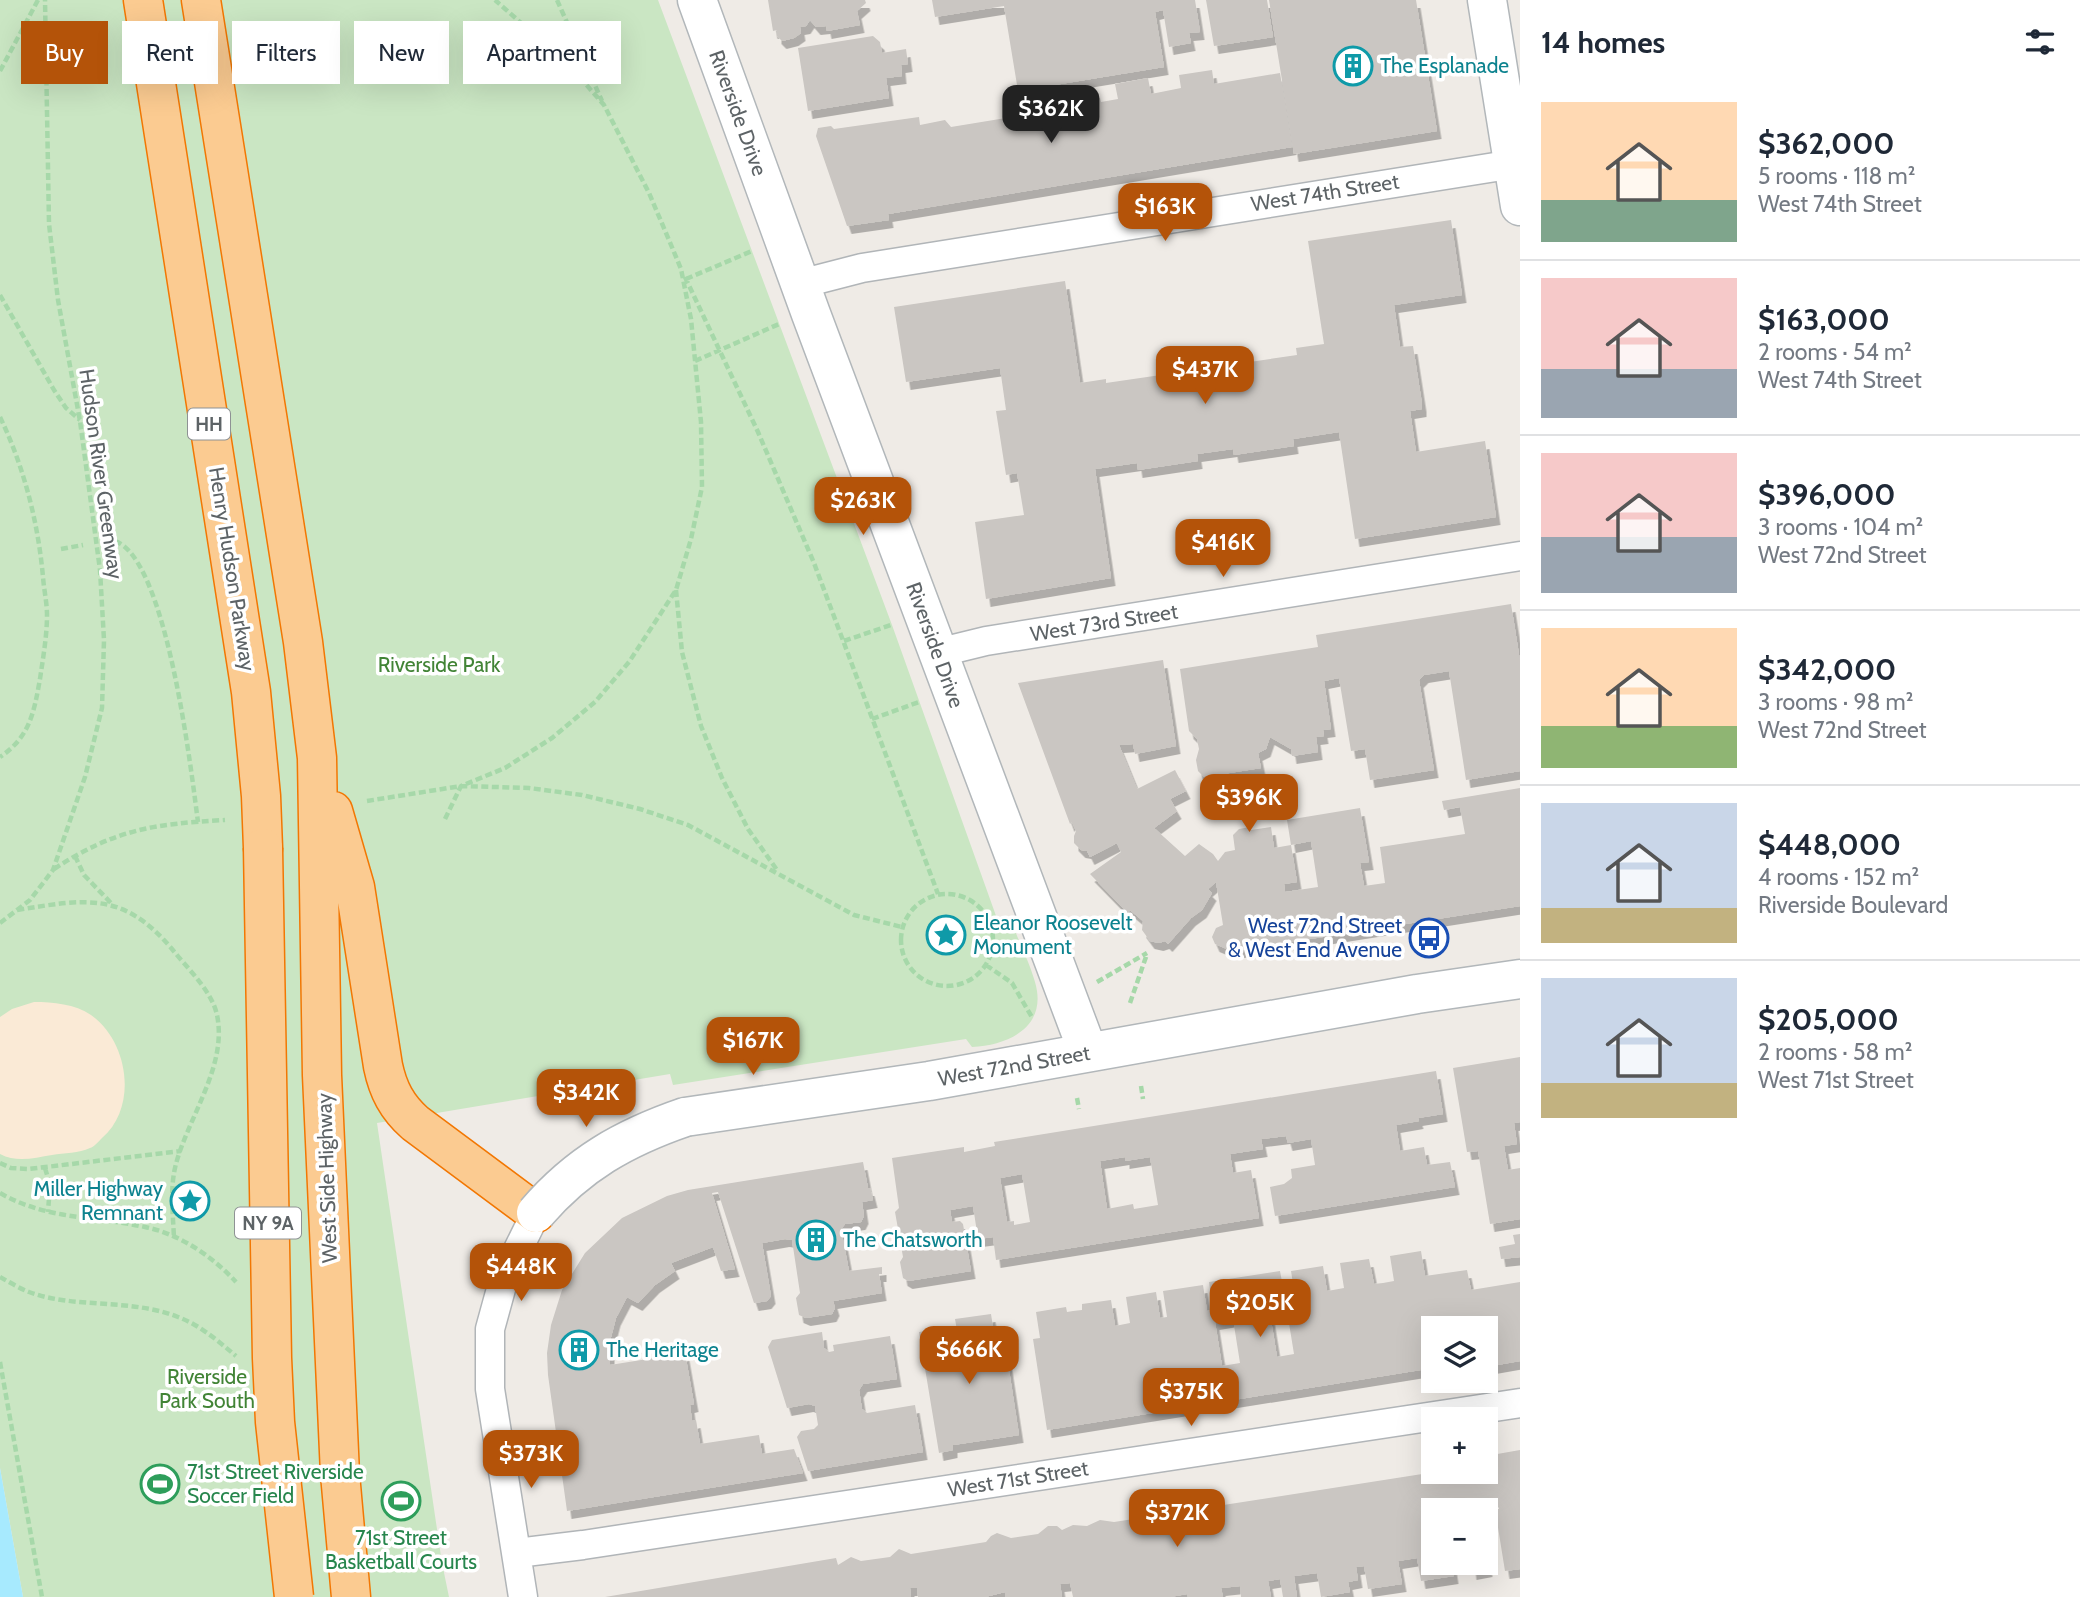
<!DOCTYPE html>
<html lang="en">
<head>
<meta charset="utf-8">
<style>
  body { margin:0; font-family:Cabin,sans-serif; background:#f6f6f7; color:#1f2937; height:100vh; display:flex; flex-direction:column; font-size:26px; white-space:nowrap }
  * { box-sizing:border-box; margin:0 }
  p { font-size:23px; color:#747a83 }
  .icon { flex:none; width:38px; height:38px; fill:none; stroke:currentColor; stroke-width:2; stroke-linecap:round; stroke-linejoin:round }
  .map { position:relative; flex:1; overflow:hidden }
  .details { display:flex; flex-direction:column; background:#fff; width:560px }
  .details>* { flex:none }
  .guide { position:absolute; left:21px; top:21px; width:665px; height:63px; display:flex; gap:14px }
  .tools { position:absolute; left:1421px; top:1316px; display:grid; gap:14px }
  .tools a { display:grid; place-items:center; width:77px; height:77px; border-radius:0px; background:#fff; box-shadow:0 7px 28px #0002; font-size:35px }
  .price { position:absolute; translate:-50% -60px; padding:0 16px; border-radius:14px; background:#b45309; color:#fff; font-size:23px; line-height:46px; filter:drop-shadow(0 2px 4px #0008) }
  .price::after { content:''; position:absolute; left:50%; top:42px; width:21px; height:16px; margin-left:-10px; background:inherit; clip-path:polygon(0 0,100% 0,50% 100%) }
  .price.selected { background:#222; color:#fff }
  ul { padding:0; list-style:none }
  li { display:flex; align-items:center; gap:21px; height:175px; padding:0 21px }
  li+li { border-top:2px solid #e0e1e3 }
  li span { display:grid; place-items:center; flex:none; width:196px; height:140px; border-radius:0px; color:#555 }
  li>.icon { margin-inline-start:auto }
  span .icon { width:84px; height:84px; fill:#fffc; stroke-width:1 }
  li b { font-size:30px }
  h2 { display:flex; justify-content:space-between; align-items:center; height:84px; padding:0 21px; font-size:30px }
  .pill { padding:0 24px; border-radius:0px; background:#fff; box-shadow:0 7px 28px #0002; font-size:24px; line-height:63px }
  .pill.selected { background:#b45309; color:#fff }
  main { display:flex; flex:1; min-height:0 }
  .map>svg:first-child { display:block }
  .green { fill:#cae6c3 }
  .sand { fill:#faead6 }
  .water { fill:#a7eafe }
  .building { fill:#cac6c2; fill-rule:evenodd; filter:url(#shadow) }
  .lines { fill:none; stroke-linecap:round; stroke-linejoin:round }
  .street-casing { stroke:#b1b5b8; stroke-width:31 }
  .secondary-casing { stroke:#b2b7ba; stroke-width:41 }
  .highway-casing { stroke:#f27703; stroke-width:41 }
  .path { stroke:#a6d8a9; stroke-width:4.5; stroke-dasharray:7 3.5; stroke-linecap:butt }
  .street { stroke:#fff; stroke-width:28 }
  .secondary { stroke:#fff; stroke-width:38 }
  .highway { stroke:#fbcb91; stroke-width:38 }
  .secondary-bridge-casing { stroke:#b2b7ba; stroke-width:41; stroke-linecap:butt }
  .highway-bridge-casing { stroke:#f27703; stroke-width:41; stroke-linecap:butt }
  .secondary-bridge { stroke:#fff; stroke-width:38 }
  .highway-bridge { stroke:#fbcb91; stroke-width:38 }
  .labels { text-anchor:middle; stroke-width:7; stroke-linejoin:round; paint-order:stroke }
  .shield { fill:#fff; stroke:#8e9294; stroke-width:2 }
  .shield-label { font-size:19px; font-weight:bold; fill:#5d6366 }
  .culture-label { font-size:21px; fill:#0d838f; stroke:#fff; text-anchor:start }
  .street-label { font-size:21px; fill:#5d6366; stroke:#fff }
  .park-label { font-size:21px; fill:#428436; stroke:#fff }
  .transit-label { font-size:21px; fill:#164399; stroke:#fff; text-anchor:end }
  .leisure-label { font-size:21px; fill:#27864d; stroke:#fff; text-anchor:start }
</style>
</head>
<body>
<main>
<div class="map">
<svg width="1520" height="1597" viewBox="0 0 1520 1597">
  <defs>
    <filter id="shadow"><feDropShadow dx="4.5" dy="8" stdDeviation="0" flood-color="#0004"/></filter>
  </defs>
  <rect width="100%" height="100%" fill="#efebe6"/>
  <path class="green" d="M0 0H658L892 625 1000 927 1015 931C1022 948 1030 964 1035 982 1048 1026 1010 1045 972 1047L966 1039 673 1085 670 1074 377 1123 442 1563 449 1597H23L0 1468Z"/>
  <path class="sand" d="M34 1002C53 1002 75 1004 91 1015 129 1042 138 1107 102 1138 99 1141 94 1147 90 1148 79 1153 64 1153 52 1155 34 1158 17 1163 0 1154V1017L12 1009Z"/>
  <path class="water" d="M0 1468 23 1597H0Z"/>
  <path class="building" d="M768 0H865L866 3 857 11 860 25 827 31 826 26 816 27 810 20 806 26 800 27 801 33 794 38 782 41 777 36V30L773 31Z
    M932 0H1195L1200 32 1189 33 1191 43 1169 47 1163 10 1155 12 1164 67 1018 91 1004 6 935 17Z
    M1206 0H1267L1273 37 1214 46Z
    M1269 0H1416L1437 131 1294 154Z
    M873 36 880 42 882 53 906 49 908 64 901 65 902 76 886 78 889 98 808 111 798 48Z
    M1212 70 1214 84 1280 73 1292 147 888 214 889 220 847 226 816 136 818 128 831 126 834 129 919 117 920 125 945 120 951 127 1030 114 1066 108V104L1072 97 1092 93 1100 98 1101 102 1118 99 1115 84 1148 78 1151 94 1181 88 1179 75Z
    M1451 220 1462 295 1394 305 1400 347 1413 346 1422 404V409L1410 411 1416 452 1485 441 1496 517 1355 539 1339 432 1293 439 1294 446 1234 455 1233 449 1197 454 1198 461 1138 470 1137 463 1095 469 1111 578 986 599 975 522 1024 515 1017 473 1006 475 996 411 1006 410 1000 368 906 382 894 307 1065 281 1080 383 1106 379V383L1297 355 1296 348 1324 344 1308 241Z
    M1511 604 1520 661V771L1466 780 1449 671 1424 675 1419 680 1434 770 1370 780 1365 749 1351 751 1339 678 1324 681 1331 729 1323 730 1324 736 1316 737 1318 752 1292 756 1291 749 1270 737 1266 749 1258 753 1261 768 1204 777 1198 771 1196 760 1199 749 1197 739 1189 731 1180 669 1318 647 1316 635Z
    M1163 660 1176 746 1135 754 1133 744 1119 745 1137 789 1175 770 1186 791 1170 799 1177 811 1154 828 1185 856 1199 844 1213 854 1218 861 1225 852 1235 850 1233 835 1239 829 1250 827 1251 830 1271 827 1274 848 1291 845 1287 820 1360 808 1369 862 1360 863 1364 886 1385 883 1380 847 1465 834 1460 807 1444 810 1442 801 1520 788V906L1227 952V949L1215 944 1212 937 1216 928 1223 925 1216 882 1208 889 1212 893 1202 910 1191 918 1168 944 1165 941 1159 943 1150 941 1142 930 1143 921 1130 910 1128 913 1090 874 1121 852 1117 843 1090 857 1087 851 1081 850 1074 843V836L1076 831 1072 822 1070 824 1018 683ZM1311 841 1318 887 1285 892 1284 884 1297 882 1291 845Z
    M1520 1057V1122L1514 1123 1517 1144 1504 1146 1508 1170 1520 1168V1219L1490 1224 1478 1151 1467 1152 1453 1068Z
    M1436 1071 1443 1114 1418 1118 1419 1121 1396 1125 1400 1151 1424 1147 1427 1165 1450 1162 1455 1187 1275 1216 1270 1187 1284 1184 1292 1178 1291 1169 1315 1165 1311 1139 1288 1143 1286 1136 1261 1139 1263 1149 1230 1154 1233 1173 1251 1170 1259 1218 996 1260 993 1237 978 1239 973 1206 950 1210 952 1222 960 1221 963 1224 971 1271 908 1281 903 1278 900 1262 903 1257 895 1212 899 1208 892 1158 964 1147V1152L995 1146 994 1142ZM1125 1157V1161L1150 1157 1158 1205 1134 1209 1133 1204 1107 1209 1100 1161ZM1022 1174 1030 1222 1014 1225V1221L1007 1222 1000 1178Z
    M863 1162 868 1188H870L873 1200 862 1202 864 1216 861 1222 845 1224 841 1229 849 1271 882 1267V1274H879L882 1293 833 1301 835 1308 832 1314 806 1318 799 1315 796 1298 800 1293 792 1240 785 1239 762 1243 771 1296 767 1301 754 1303 718 1192 712 1193 735 1269 721 1271 713 1247 671 1263 675 1271 655 1285 638 1303 627 1297 616 1318 610 1341V1365L685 1353 694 1404 690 1405 692 1421 696 1420 700 1444 759 1435 762 1454 794 1449 803 1473 567 1511 548 1375 547 1353 551 1325 562 1290 585 1253 622 1218 667 1196 688 1190Z
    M1520 1234V1257L1501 1259 1499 1247 1515 1244 1513 1235Z
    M1421 1251 1425 1276 1467 1270 1471 1290 1520 1282V1361L1486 1367V1328H1433V1368L1047 1430 1033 1339 1040 1338 1036 1312 1066 1307 1067 1312 1073 1311 1082 1310V1304L1111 1300 1115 1326 1130 1323 1126 1297 1156 1292 1160 1318 1167 1317 1163 1291 1203 1285 1207 1311 1213 1310 1209 1282 1280 1271 1285 1298 1295 1296 1291 1271 1323 1266 1327 1291 1333 1290 1344 1288 1340 1263 1369 1259 1374 1284 1383 1283 1394 1281 1390 1256ZM1287 1311 1294 1354 1277 1357 1270 1314ZM1233 1319 1240 1363 1222 1366 1215 1322Z
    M991 1314 998 1359 1007 1357 1019 1435 953 1445V1450L939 1453 919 1332 945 1328 951 1366 963 1365 955 1319Z
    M822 1332 824 1348 829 1352 834 1351 833 1345 890 1336 897 1379 863 1384 859 1390 862 1409 867 1413 915 1405 923 1452 808 1471 797 1437 801 1431 814 1429 818 1425 815 1406 809 1404 787 1408 768 1347 772 1340Z
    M1520 1450V1569L1505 1571 1495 1509H1499L1497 1499 1478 1502 1479 1510H1433V1563H1452L1454 1576 1421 1581 1417 1558 1398 1561 1402 1584 1368 1589 1364 1566 1356 1567 1358 1580 1348 1582 1350 1592 1321 1597 1317 1573 1294 1576 1297 1597H1283L1280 1579 1268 1581 1271 1597H1241L1240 1586 1221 1588 1223 1597H1188L1187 1594 1170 1597H1073L1070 1583 1060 1584 1062 1597H1005V1592L985 1597H918L917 1588H910L911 1597H605L836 1558 838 1565 851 1557 861 1561 890 1557 899 1549 911 1554 986 1542 991 1536 997 1533 1011 1538 1038 1534 1048 1526H1057L1062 1530 1073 1525 1087 1526 1100 1520 1114 1522 1166 1514 1178 1508 1192 1510 1204 1504 1217 1506 1435 1472H1486V1456Z
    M1471 1563H1487L1488 1569 1472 1572Z"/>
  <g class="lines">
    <defs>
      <path id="street" d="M800 284 862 268 1520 163
        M937 653 986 641 1520 556
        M517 1553 583 1545 1520 1403
        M523 1597 490 1389V1329L504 1278 536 1213"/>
      <path id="secondary" d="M697 0 811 314 1088 1052
        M1487 0 1520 206
        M685 1117 929 1081 1417 994 1520 979"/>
      <path id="highway" d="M143 0 251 692 261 796 263 848
        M201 0 303 642 317 758 322 1075 340 1474 351 1597
        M333 811 355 887 383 1066C388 1090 397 1107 415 1123L536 1213"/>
    </defs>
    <use href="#street" class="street-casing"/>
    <use href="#secondary" class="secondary-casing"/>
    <use href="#highway" class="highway-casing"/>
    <path class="path" d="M557 0 602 101
      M0 71 38 0
      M685 277 758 432 814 563 938 894
      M686 279 752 251
      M0 295 54 390 66 408 80 420
      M695 361 779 324
      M0 417C24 467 38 522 43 577 44 590 47 603 47 615 47 636 43 658 40 679 34 712 30 737 0 757
      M115 541C167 559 191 770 198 822
      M61 549 83 545
      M676 590 682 652 701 726 722 778 748 829 777 870
      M844 641 891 625
      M872 719 919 702
      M367 801 461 786 529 788 582 795 640 809 688 825 854 915 902 927
      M445 819 461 786 505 768 552 738 595 702 629 662 676 590 691 539 702 487 701 422 691 319 681 269 669 240 649 193 604 105 570 66 495 0
      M75 856 84 875 111 903
      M54 869C115 829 154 824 225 820
      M901 940a46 46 0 1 1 92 0a46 46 0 1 1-92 0Z
      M17 910C86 899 123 891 172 949 187 968 212 991 217 1015 228 1067 186 1120 175 1168 170 1190 173 1215 174 1238
      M0 923 30 900 53 870 85 777 102 708 104 640 100 570 80 421 58 300 49 224 45 0
      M986 965 1012 983 1033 1019
      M1097 982 1147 953
      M1130 1003 1147 954
      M1141 1086 1143 1099
      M1077 1098 1079 1109
      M0 1163 11 1168 29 1169 181 1151
      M45 1168 50 1185 48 1212
      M0 1193C47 1220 95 1216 145 1227 180 1234 213 1257 236 1282
      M0 1277C9 1282 19 1288 29 1292 75 1309 130 1298 178 1317 200 1325 218 1341 236 1356
      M0 1362 42 1597"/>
    <use href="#street" class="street"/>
    <use href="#secondary" class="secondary"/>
    <use href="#highway" class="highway"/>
    <defs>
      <path id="secondary-bridge" d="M536 1213C578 1164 624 1138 685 1117"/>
      <path id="highway-bridge" d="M263 848 272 1358 275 1422 294 1597"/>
    </defs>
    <use href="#secondary-bridge" class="secondary-bridge-casing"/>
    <use href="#highway-bridge" class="highway-bridge-casing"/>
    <use href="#secondary-bridge" class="secondary-bridge"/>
    <use href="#highway-bridge" class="highway-bridge"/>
  </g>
  <defs>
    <symbol id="building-ring" viewBox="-11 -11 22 22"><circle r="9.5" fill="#fff" stroke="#0f9aa8" stroke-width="1.5"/><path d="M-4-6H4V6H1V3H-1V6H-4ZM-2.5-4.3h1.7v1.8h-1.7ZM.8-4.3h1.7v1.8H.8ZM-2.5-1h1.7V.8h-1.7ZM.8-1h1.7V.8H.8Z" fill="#0f9aa8"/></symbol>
    <symbol id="sight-ring" viewBox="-11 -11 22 22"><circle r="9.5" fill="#fff" stroke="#0f9aa8" stroke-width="1.5"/><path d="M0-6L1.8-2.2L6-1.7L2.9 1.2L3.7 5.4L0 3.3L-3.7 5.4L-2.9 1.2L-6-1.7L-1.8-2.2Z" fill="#0f9aa8"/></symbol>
    <symbol id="bus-ring" viewBox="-11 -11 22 22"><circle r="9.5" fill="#fff" stroke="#1a4fb4" stroke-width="1.5"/><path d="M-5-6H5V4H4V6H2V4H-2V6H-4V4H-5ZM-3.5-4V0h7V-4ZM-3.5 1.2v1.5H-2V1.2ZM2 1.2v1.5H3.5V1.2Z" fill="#1a4fb4"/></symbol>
    <symbol id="stadium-ring" viewBox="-11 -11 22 22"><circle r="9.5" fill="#fff" stroke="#2e9e5b" stroke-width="1.5"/><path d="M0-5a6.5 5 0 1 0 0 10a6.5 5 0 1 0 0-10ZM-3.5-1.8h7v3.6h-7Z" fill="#2e9e5b"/></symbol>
  </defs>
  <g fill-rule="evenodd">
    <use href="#building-ring" x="1331" y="44" width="44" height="44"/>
    <use href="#sight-ring" x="924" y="913" width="44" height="44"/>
    <use href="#bus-ring" x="1407" y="916" width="44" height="44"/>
    <use href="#sight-ring" x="168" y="1179" width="44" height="44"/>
    <use href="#building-ring" x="794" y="1218" width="44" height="44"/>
    <use href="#building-ring" x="557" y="1328" width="44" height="44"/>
    <use href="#stadium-ring" x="138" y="1462" width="44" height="44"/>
    <use href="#stadium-ring" x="379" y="1479" width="44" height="44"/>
  </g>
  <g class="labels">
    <g class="shield">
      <rect x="188" y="408.5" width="42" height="31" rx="5"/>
      <rect x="235" y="1207.5" width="66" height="31" rx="5"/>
    </g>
    <g class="shield-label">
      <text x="209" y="431">HH</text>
      <text x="268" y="1230">NY 9A</text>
    </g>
    <g class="culture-label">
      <text x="1380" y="73">The Esplanade</text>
      <text x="973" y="930">Eleanor Roosevelt<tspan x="973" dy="24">Monument</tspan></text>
      <text x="163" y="1196" text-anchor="end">Miller Highway<tspan x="163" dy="24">Remnant</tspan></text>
      <text x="843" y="1247">The Chatsworth</text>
      <text x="606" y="1357">The Heritage</text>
    </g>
    <g class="street-label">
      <text transform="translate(738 113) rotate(70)" y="7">Riverside Drive</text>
      <text transform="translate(1325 193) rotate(-9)" y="7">West 74th Street</text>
      <text transform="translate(101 474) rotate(82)" y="7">Hudson River Greenway</text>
      <text transform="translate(232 569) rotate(81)" y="7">Henry Hudson Parkway</text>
      <text transform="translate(1104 623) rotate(-9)" y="7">West 73rd Street</text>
      <text transform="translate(935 645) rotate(70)" y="7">Riverside Drive</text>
      <text transform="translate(1014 1066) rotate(-10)" y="7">West 72nd Street</text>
      <text transform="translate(327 1178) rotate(-92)" y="7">West Side Highway</text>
      <text transform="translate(1018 1479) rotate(-9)" y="7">West 71st Street</text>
    </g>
    <g class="park-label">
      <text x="439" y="672">Riverside Park</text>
      <text x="207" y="1384">Riverside<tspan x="207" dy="24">Park South</tspan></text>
    </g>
    <g class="transit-label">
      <text x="1402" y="933">West 72nd Street<tspan x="1402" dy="24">&amp; West End Avenue</tspan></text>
    </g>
    <g class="leisure-label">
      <text x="187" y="1479">71st Street Riverside<tspan x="187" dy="24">Soccer Field</tspan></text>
      <text x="401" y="1545" text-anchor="middle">71st Street<tspan x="401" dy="24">Basketball Courts</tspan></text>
    </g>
  </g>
</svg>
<div class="tools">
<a><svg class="icon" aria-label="layers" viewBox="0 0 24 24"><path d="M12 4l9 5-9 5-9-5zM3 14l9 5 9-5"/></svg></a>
<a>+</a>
<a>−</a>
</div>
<b class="price selected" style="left:1051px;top:145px">$362K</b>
<b class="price" style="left:1165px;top:243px">$163K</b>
<b class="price" style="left:1205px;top:406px">$437K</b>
<b class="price" style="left:863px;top:537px">$263K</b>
<b class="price" style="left:1223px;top:579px">$416K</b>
<b class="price" style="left:1249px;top:834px">$396K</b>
<b class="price" style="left:753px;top:1077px">$167K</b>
<b class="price" style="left:586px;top:1129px">$342K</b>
<b class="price" style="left:521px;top:1303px">$448K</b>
<b class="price" style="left:1260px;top:1339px">$205K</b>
<b class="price" style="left:969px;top:1386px">$666K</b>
<b class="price" style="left:1191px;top:1428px">$375K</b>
<b class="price" style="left:531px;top:1490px">$373K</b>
<b class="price" style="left:1177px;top:1549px">$372K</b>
<div class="guide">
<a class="pill selected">Buy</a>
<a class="pill">Rent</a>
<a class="pill">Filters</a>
<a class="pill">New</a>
<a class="pill">Apartment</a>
</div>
</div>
<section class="details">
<h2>14 homes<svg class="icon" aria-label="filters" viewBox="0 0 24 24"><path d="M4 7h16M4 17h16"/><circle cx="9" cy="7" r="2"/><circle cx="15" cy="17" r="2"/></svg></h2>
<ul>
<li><span style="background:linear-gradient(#ffd9b3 70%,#7fa58c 0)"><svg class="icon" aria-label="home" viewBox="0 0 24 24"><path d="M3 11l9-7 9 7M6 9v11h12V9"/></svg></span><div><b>$362,000</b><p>5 rooms · 118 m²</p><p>West 74th Street</p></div></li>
<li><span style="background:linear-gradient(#f6c9c9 65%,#9aa5b1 0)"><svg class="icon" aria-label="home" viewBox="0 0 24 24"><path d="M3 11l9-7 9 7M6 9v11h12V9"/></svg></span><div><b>$163,000</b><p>2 rooms · 54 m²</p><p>West 74th Street</p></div></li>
<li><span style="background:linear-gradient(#f6c9c9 60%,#9aa5b1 0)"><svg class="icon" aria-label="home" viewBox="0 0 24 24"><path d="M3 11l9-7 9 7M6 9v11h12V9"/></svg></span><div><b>$396,000</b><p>3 rooms · 104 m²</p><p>West 72nd Street</p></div></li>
<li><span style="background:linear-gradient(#ffd9b3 70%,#8fb573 0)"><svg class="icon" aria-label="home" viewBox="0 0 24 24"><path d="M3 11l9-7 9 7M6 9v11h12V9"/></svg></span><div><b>$342,000</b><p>3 rooms · 98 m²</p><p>West 72nd Street</p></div></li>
<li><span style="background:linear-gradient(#c9d6e8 75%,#c2b280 0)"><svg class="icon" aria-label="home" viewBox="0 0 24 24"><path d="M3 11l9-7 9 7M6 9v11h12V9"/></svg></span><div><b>$448,000</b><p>4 rooms · 152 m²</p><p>Riverside Boulevard</p></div></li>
<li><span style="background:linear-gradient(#c9d6e8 75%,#c2b280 0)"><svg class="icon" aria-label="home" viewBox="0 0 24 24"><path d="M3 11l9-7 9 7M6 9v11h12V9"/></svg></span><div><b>$205,000</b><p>2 rooms · 58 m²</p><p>West 71st Street</p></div></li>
</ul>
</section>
</main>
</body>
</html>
